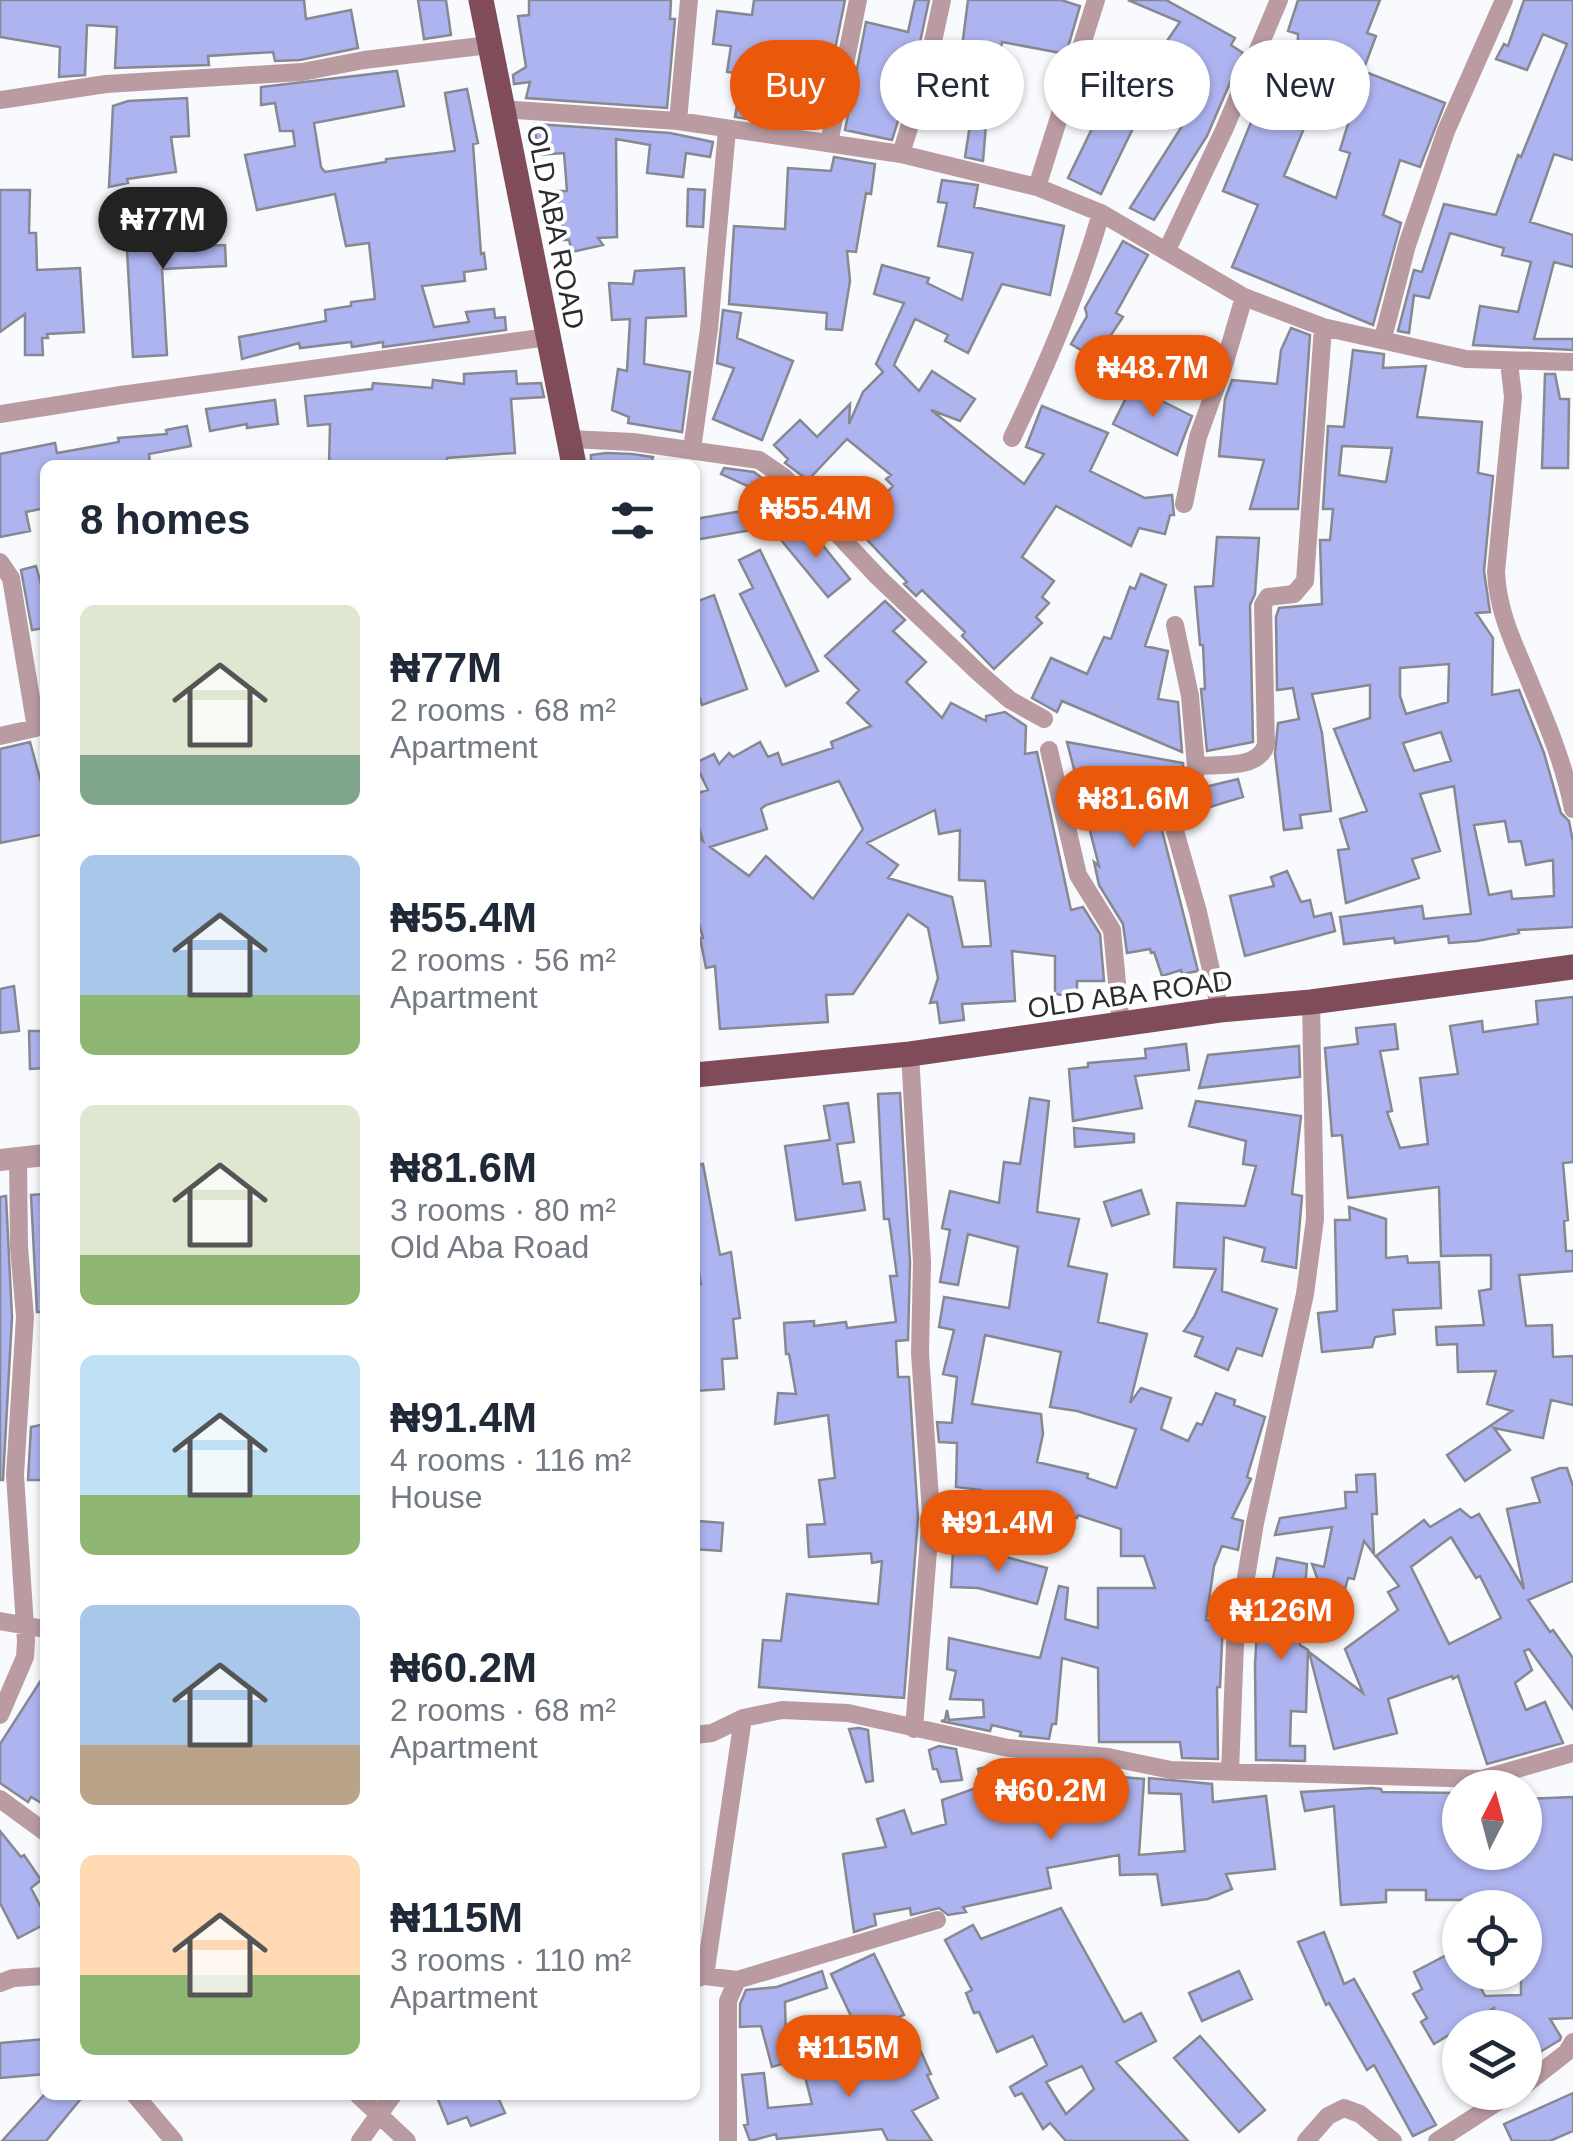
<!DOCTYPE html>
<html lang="en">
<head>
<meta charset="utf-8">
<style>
  body { margin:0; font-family:Arial,sans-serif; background:#f2f2f3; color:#1f2937; height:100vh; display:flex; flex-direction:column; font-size:38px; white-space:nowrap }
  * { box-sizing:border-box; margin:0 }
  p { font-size:32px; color:#747a83 }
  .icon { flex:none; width:55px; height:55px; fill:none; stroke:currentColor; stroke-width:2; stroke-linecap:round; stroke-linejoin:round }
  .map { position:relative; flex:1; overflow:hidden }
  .details { position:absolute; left:40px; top:460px; width:660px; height:1640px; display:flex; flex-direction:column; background:#fff; border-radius:15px; box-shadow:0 2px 8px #0004 }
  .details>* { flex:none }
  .guide { position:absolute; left:730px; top:40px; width:692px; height:90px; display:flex; gap:20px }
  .needle { width:65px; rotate:6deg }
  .fabs { position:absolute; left:1442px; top:1770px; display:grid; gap:20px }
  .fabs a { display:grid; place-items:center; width:100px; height:100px; border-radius:50%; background:#fff; box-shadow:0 2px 8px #0004; font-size:50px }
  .price { position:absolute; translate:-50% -85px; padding:0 22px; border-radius:35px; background:#ea580c; color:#fff; font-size:32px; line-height:65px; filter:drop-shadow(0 2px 5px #0008) }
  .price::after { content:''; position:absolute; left:50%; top:60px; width:30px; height:22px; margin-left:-15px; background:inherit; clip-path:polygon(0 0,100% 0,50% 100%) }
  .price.current { background:#222; color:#fff }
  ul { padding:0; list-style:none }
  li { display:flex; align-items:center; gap:30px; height:250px; padding:0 40px }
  li span { display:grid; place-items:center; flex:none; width:280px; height:200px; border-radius:15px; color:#555 }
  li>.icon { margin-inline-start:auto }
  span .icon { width:120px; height:120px; fill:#fffc; stroke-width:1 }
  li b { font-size:42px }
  h2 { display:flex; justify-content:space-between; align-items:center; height:120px; padding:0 40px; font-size:42px }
  .pill { padding:0 35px; border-radius:45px; background:#fff; box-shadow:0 2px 8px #0004; font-size:35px; line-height:90px }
  .pill.current { background:#ea580c; color:#fff }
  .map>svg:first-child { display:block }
  .building { fill:#aeb4ef; stroke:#878891; stroke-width:2.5; fill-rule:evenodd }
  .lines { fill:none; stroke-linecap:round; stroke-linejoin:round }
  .minor { stroke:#ba9ba2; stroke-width:18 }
  .tertiary { stroke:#ba9ba2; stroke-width:22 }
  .primary { stroke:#804c5a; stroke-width:25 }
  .labels { text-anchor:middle; stroke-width:8; stroke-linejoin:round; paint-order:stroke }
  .street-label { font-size:28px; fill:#2c2d30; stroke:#fff }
</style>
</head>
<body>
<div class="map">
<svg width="1573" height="2141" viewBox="0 0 1573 2141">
  <rect width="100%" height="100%" fill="#f9fafd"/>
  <path class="building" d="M0 0H304L306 19 351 10 358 48 300 60 275 61 273 52 208 56 209 65 115 68 117 27 87 25 85 75 59 77 60 47 0 37Z
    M418 0H446L451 35 424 39Z
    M529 0H671L670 19H675L667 108 526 98 530 82 514 84 513 75 526 67 518 16 529 15Z
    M754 0H845L825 99 799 96 794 126 735 117 743 74 727 72 731 46 713 44 717 11 752 15Z
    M915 0H929L915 66 892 140 845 130 866 22 908 32Z
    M968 0H1061L1080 6 1066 54 1002 42 998 67 991 65 983 161 965 157 973 106 938 103 941 69 959 71Z
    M1128 0H1166L1235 38 1231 45 1243 53 1207 136 1154 220 1130 208 1198 101 1153 74 1171 44 1167 41 1180 22Z
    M1298 0H1380L1367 33 1376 36 1363 71 1445 103 1420 167 1400 160 1383 215 1401 223 1373 325 1232 267 1258 205 1223 191 1276 61 1297 72 1298 34 1288 31ZM1315 102 1351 114 1340 150 1350 153 1336 198 1284 176Z
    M1524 0H1573V160L1554 154 1530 222 1573 235V267L1554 262 1534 339H1573V350L1473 345 1480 306 1518 312 1531 262 1502 255 1504 248 1450 233 1429 298 1414 295 1409 333 1398 331 1414 270 1422 272 1444 204 1496 215 1518 155 1521 157 1567 44 1543 34 1527 70 1496 59 1504 44 1508 46Z
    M397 71 404 106 314 123 321 167 325 172 386 162V159L455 151 445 93 467 89 478 143 473 144 481 254 484 253 486 269 464 272 465 281 422 286 434 327 469 322 466 312 494 309 495 318 505 317 506 330 383 347V342L352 347 351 342 300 348 299 343 242 359 239 337 326 321 325 310 351 306V302L375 299 369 243 346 246 335 194 257 210 245 155 295 146 293 131H280L275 103 261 105V87Z
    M187 98 189 136 171 137 176 172 127 179 128 183 109 187 113 106 128 101Z
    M1104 104 1137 120 1101 194 1068 178Z
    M535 124 670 133 713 142 710 157 686 153 683 177 647 173 650 145 616 139 617 237 598 238 603 245 572 252 569 240H563L561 207 547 206V191H567L564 153 537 155Z
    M834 157 875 164 871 194 866 193 856 252 847 251 850 281 842 330 826 329 827 313 729 304 734 226 785 229 788 168 831 171Z
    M942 180 978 185 974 207 1064 226 1050 295 1002 284 968 353 945 341 948 335 915 319 894 365 919 391 932 371 975 399 960 421 931 410 1024 484 1044 454 1026 447 1042 406 1108 433 1090 471 1145 498 1172 495 1174 515H1170L1165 534 1139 528 1131 546 1056 506 1022 557 1054 581 1042 597 1049 603 1036 617 1042 623 994 669 962 636 965 632 922 590 916 596 904 584 907 582 854 526 893 486 886 479 891 475 847 439 808 480 785 463 788 459 774 445 800 420 817 437 850 404 849 424 863 392 883 372 876 364 904 303 874 294 882 265 929 278 927 283 962 300 973 253 938 246 947 203 938 202Z
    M688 189 705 190 703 227 687 226Z
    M0 190H30L29 233H36L37 270 80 268 84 332 47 334 48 338H42L43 355H25V314L0 332Z
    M193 205 199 246 225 245 226 266 162 269 167 355 133 357 127 250 145 249 139 213Z
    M1123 241 1148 255 1116 313 1123 317 1111 335 1116 338 1101 362 1071 344 1087 316 1085 308Z
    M684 268 686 316 646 318 644 364 690 372 682 432 628 423 629 417 612 410 618 369 627 371 630 319 612 320 609 283 633 284 635 271Z
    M723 310 741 313 737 338 793 361 762 440 713 419 734 368 717 363Z
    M1291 328 1310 335 1298 509H1250L1264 460 1219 456 1225 399 1232 380 1277 384 1281 350Z
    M1353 350 1384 354 1383 368 1426 366 1417 417 1482 422 1478 473 1493 476 1484 571 1490 612 1476 613 1493 638 1492 695 1519 690 1544 753 1561 813 1569 821 1573 842V927L1518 930 1519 933 1477 941 1449 943 1448 936 1395 943 1394 938 1344 944 1340 917 1422 906 1424 919 1471 914 1454 786 1420 794 1440 851 1412 859 1419 878 1346 903 1338 850 1349 849 1340 819 1367 811 1334 729 1370 718V685L1312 694 1322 733 1331 811 1300 815 1302 828 1284 830 1275 754 1278 723 1299 719 1293 688 1277 690 1276 617 1279 608 1322 604 1320 540H1330L1333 509H1323L1328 426 1344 427ZM1342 446 1392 448 1386 482 1339 475ZM1449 664 1448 702 1406 714 1400 696V668ZM1441 732 1451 761 1414 771 1403 743ZM1505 821 1509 842 1521 841 1526 865 1553 860 1554 896 1512 899 1511 891 1489 895 1474 825Z
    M516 371 517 384 541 383 544 397 511 399 515 453 447 458 446 465H329L330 424 308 426 305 396 372 389 373 383 432 388 433 380 464 384V374Z
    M1545 374H1555L1560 399H1569L1568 468H1542Z
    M1132 386 1192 416 1177 455 1113 424Z
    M275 400 278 424 247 428V424L210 431 206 409Z
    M187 426 191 446 149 454 150 465H45V508L26 512 30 531 0 537V454L55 443 57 453 119 442 118 438 167 434 166 430Z
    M606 453 632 454 653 457 651 465H591V455Z
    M724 468 754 472 783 494 778 500 721 474Z
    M788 503 803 521 770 526 756 509Z
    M742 511 751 530 695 540V519Z
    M808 527 850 579 828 597 781 540Z
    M1217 537 1259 538 1255 594 1250 605 1253 742 1207 751 1201 689H1205L1203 645H1200L1195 587 1213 586Z
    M760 550 818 671 786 686 740 594 753 588 739 560Z
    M36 566 42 588 45 587V628L32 630 21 570Z
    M1141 574 1166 585 1145 646 1168 651 1158 699 1178 702 1182 752 1062 701 1057 712 1032 698 1051 658 1087 674 1104 637 1111 639 1130 587 1135 589Z
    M714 595 747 689 702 705 695 685V602Z
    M885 601 905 620 893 631 926 662 906 682 942 718 951 703 986 721V716L1005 712 1026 726 1025 754 1037 752 1071 910 1083 907 1100 934 1104 981H1077V997L1055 994V956L1012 951 1015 1001 962 1004 964 1020 940 1023 937 1002 930 1003 938 978 928 928 908 914 853 994 826 995 828 1022 720 1029 715 966 706 968 700 938H703L695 909V835L703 841 695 816V794L708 790 695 763 714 754 719 764 729 753 733 757 760 742 768 757 778 753 782 765 833 748 831 742 871 726 847 703 859 690 825 656ZM839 781 863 829 813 899 766 856 749 876 710 847 767 829 761 809 766 805ZM935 810 939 834 960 830 959 880 985 881 991 946 963 947 952 897 888 878 898 865 867 843Z
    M30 742 45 797V834L0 843V749Z
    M1067 742 1183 763V768L1157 784 1156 807 1198 971 1182 974 1181 970 1162 976 1154 952 1151 953 1150 949 1127 953 1123 924 1099 885 1094 862 1099 866Z
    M1238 779 1243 797 1184 815 1180 798 1197 789Z
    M1287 871 1301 902 1310 900 1314 917 1331 913 1335 931 1245 956 1230 896 1274 886 1271 877Z
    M14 986 19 1031 0 1033V989Z
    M1573 997V1162L1563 1163 1568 1220 1564 1221 1566 1251H1573V1271L1519 1275 1526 1326 1552 1325 1553 1357 1573 1356V1405L1551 1400 1543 1438 1494 1428 1510 1450 1465 1481 1447 1455 1512 1411 1487 1404 1496 1371 1458 1372 1457 1344 1437 1345 1436 1327 1484 1325 1479 1291 1491 1289V1255L1441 1256 1439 1187 1348 1198 1342 1135 1332 1136 1325 1048 1358 1044 1356 1028 1395 1024 1398 1049 1380 1051 1392 1111 1387 1112 1400 1148 1428 1144 1420 1078 1458 1074 1450 1026 1482 1021 1483 1032 1538 1024 1536 1001Z
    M29 1031H45V1068L30 1069Z
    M1186 1044 1189 1070 1135 1076 1142 1108 1073 1121 1069 1069 1088 1067V1063L1146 1058 1145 1049Z
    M1299 1046 1300 1077 1199 1088 1208 1055Z
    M900 1093 910 1262 908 1340 896 1341 898 1377H909L918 1518 904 1698 759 1687 763 1640 781 1641 787 1594 878 1604 882 1561 872 1563 871 1553 809 1557 807 1525 825 1524 819 1480 835 1478 828 1415 775 1424 778 1393 796 1394 789 1354H786L784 1323 814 1321V1326L846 1322 847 1328 896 1322 890 1276H897L889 1219H884L878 1094Z
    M1030 1098 1049 1101 1037 1212 1079 1219 1068 1266 1107 1274 1098 1322 1147 1334 1130 1403 1141 1388 1171 1398 1161 1429 1188 1441 1197 1423 1202 1425 1216 1393 1235 1400 1234 1405 1265 1417 1247 1477 1251 1479 1232 1518 1243 1521 1238 1550 1222 1546 1214 1566 1206 1620 1223 1621 1220 1687H1217L1218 1759 1182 1758 1180 1742H1099L1098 1668 1062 1658 1056 1724H1052L1049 1739 1020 1736 1021 1732 992 1725 990 1731 941 1721 945 1720 947 1710 949 1720 984 1717 983 1700 950 1699 956 1671 947 1669 949 1638 1040 1658 1059 1586 1068 1588 1065 1619 1098 1628V1588H1155L1144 1556H1121V1529L1078 1515 1077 1518 980 1495 981 1490 956 1487 957 1443 939 1442 937 1422 952 1423 957 1377 943 1374 954 1330 939 1327 944 1297 1009 1308 1018 1247 968 1234 958 1285 940 1282 950 1230 942 1228 950 1191 999 1203 1004 1162 1020 1164ZM985 1335 1061 1352 1050 1407 1077 1411 1136 1429 1116 1488 1087 1478 1088 1474 1037 1462 1043 1434 1041 1414 972 1404Z
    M1196 1101 1301 1116 1292 1194 1302 1196 1296 1268 1262 1261 1265 1248 1224 1237 1222 1291 1277 1309 1262 1356 1237 1348 1228 1370 1195 1356 1203 1337 1184 1331 1194 1317 1216 1269 1174 1267 1177 1203 1245 1206 1256 1166 1243 1164 1246 1141 1189 1126Z
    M848 1103 854 1142 837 1144 843 1184 860 1182 865 1210 796 1220 785 1146 830 1140 824 1106Z
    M1074 1128 1134 1134V1142L1075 1147Z
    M703 1164 720 1255 731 1252 740 1318 733 1319 737 1358 722 1359 724 1389 695 1391V1285L701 1284 695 1254V1165Z
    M1141 1190 1149 1214 1112 1226 1104 1202Z
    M45 1194V1312H37L31 1195Z
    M6 1196 12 1317 3 1480H0V1197Z
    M1349 1207 1386 1219V1258L1407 1256 1408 1263 1439 1262 1441 1308 1393 1310 1395 1334 1375 1337 1372 1347 1322 1352 1318 1313 1337 1311 1335 1220H1350Z
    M45 1424 42 1480H28L31 1427Z
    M1560 1468H1567L1573 1486V1581L1528 1600 1550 1632 1553 1630 1573 1658V1709L1529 1649 1524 1651 1532 1670 1515 1683 1526 1710 1545 1702 1563 1743 1487 1764 1458 1676 1453 1679 1452 1676 1388 1699 1397 1733 1334 1749 1309 1652 1363 1693 1345 1649 1398 1610 1388 1592 1399 1586 1376 1556 1424 1520 1430 1527 1460 1509 1471 1518 1479 1514 1524 1589 1507 1509 1540 1502 1532 1478ZM1451 1537 1476 1578 1480 1576 1501 1618 1449 1644 1411 1567Z
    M1375 1474 1377 1514H1372L1374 1554 1364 1541 1354 1579 1348 1578 1343 1597 1322 1591 1312 1564 1324 1567 1332 1527 1275 1535 1280 1518 1346 1508 1345 1492H1357L1356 1475Z
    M698 1521 723 1523 721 1551 695 1549Z
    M953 1551 991 1553 1047 1568 1037 1604 978 1588 951 1587Z
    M1277 1558 1307 1564 1300 1645 1308 1650 1306 1712 1291 1711 1290 1746H1305V1761L1256 1760 1255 1663 1260 1589H1271Z
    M45 1674V1805L31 1797 28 1802 0 1783V1744Z
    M859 1728 868 1730 873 1781 866 1782 849 1729Z
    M939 1746 956 1749 962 1780 941 1782 937 1769H933L929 1750Z
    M1011 1761 1044 1764 1045 1793 1097 1786 1098 1775 1144 1779 1139 1855 1185 1851 1181 1794 1149 1793V1778L1212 1784 1213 1802 1266 1796 1275 1869 1226 1874 1232 1889 1208 1899 1162 1905 1157 1874 1120 1875 1119 1855 1047 1868 1051 1888 963 1907 966 1912 948 1915 939 1908 911 1915 910 1908 877 1914H874L876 1925 854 1932 843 1854 886 1847 877 1819 904 1810 912 1834 946 1824 942 1800 982 1786 978 1769Z
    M1372 1788 1381 1789 1382 1792 1460 1793V1852H1525V1799L1573 1797V2018L1550 2019 1561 2037 1560 2040 1525 2061V2028H1494V2008L1434 2044 1421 2022 1427 2018 1413 1994 1422 1989 1414 1972 1460 1948V1972H1473L1485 1996 1521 1995V1972H1525V1908H1465L1463 1900H1426V1890H1386V1902L1341 1905 1334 1806 1305 1811 1301 1792Z
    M0 1831 21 1857 24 1855 41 1880 31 1888 45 1915V1924L18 1938 0 1903Z
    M1061 1908 1124 2022 1141 2013 1156 2041 1116 2062 1188 2141H1066L1050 2123 1043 2129 1022 2093 1015 2096 1010 2087 1047 2065 1033 2036 997 2052 979 2012 974 2013 966 1993 972 1990 945 1940 973 1925 981 1939ZM1082 2066 1094 2089 1066 2114 1046 2082Z
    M1324 1932 1344 1984 1354 1979 1436 2125 1413 2136 1374 2065 1367 2070 1329 2003 1326 2005 1298 1942Z
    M874 1954 904 2015 860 2035 831 1974Z
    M822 1971 827 1988 785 2002 786 2042 792 2061 772 2067 761 2026 740 2027V2004L746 1990 777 1987Z
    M1239 1971 1252 1999 1202 2021 1189 1993Z
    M1200 2036 1265 2110 1239 2132 1174 2058Z
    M45 2039V2074L0 2078V2043Z
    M917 2043 931 2074 927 2075 938 2098 912 2111 932 2141H888L882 2129 777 2139 776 2134 750 2141 744 2125 748 2124 742 2075 764 2073 768 2108 812 2104 803 2069 857 2054 863 2067Z
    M1573 2093V2131L1550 2141H1512L1504 2124Z
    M44 2095H84L46 2141H2Z
    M436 2095H497L505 2113 471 2126 467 2117 448 2124Z"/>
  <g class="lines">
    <path class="minor" d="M0 100 106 84 302 72 364 60 489 45
      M502 109 678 121 901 154 1037 187 1101 213 1244 297 1323 327 1466 359 1573 362
      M678 121 689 0
      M829 143 858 0
      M901 154 927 69 942 0
      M1037 187 1096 0
      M1167 250 1224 130 1279 0
      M1383 338 1407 245 1446 131 1504 0
      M1509 362 1513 397 1496 572C1498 616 1517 649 1533 690 1549 728 1565 768 1573 809
      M0 414 121 395 548 337
      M1012 438C1047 365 1079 291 1101 213
      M570 439 633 442 759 460 784 477 878 577 979 673 1010 700 1044 719
      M692 449 709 329 727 130
      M1184 504 1198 437 1225 362 1244 297
      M0 562 11 578 36 728 0 736
      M1175 625 1190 696 1196 766 1195 776 1167 791 1168 806 1198 912 1220 1010
      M1049 750 1078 875 1112 930 1121 1025
      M1196 766C1219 764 1258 770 1266 745L1263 605 1268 597 1294 594 1305 581 1323 327
      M910 1054 922 1262 920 1353 931 1513 914 1729
      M0 1621 45 1629
      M0 1715 25 1657 26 1641 15 1475 25 1317 19 1247 18 1156
      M695 1735 712 1733 743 1718
      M1230 1772 1235 1644 1255 1523 1305 1294 1315 1219 1311 1002
      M0 1799 45 1832
      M705 1976 737 1980 728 2001V2141
      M695 1979 705 1976 743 1718 782 1710 848 1713 1008 1748 1108 1757 1171 1770 1482 1779 1573 1753
      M737 1980 937 1920
      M0 1983 13 1978 45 1976
      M1525 2085 1567 2052 1573 2042
      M135 2095 174 2141
      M358 2095 407 2141
      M360 2141 393 2095
      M1306 2141 1328 2116 1344 2108 1360 2114 1393 2141
      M1437 2141 1513 2092"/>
    <path class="tertiary" d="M0 1160 45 1155"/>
    <path class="primary" d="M481 0 574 465
      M695 1075 910 1054 1220 1010 1311 1002 1573 967"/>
  </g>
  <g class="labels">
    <g class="street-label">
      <text transform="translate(556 227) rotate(79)" y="10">OLD ABA ROAD</text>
      <text transform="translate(1130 994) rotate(-8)" y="10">OLD ABA ROAD</text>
    </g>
  </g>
</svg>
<div class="fabs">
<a><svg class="needle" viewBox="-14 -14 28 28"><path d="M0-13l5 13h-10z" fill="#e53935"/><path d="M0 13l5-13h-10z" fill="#747a83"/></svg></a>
<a><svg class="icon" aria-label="locate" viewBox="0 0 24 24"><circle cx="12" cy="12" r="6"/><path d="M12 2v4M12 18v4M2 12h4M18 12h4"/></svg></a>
<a><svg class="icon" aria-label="layers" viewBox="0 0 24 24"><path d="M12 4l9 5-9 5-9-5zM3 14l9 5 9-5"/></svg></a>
</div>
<b class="price current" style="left:163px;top:272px">₦77M</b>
<b class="price" style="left:1153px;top:420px">₦48.7M</b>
<b class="price" style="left:816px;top:561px">₦55.4M</b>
<b class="price" style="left:1134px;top:851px">₦81.6M</b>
<b class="price" style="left:998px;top:1575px">₦91.4M</b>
<b class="price" style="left:1281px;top:1663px">₦126M</b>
<b class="price" style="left:1051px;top:1843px">₦60.2M</b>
<b class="price" style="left:849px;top:2100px">₦115M</b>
<div class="guide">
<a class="pill current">Buy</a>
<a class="pill">Rent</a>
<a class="pill">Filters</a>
<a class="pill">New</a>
</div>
<section class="details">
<h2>8 homes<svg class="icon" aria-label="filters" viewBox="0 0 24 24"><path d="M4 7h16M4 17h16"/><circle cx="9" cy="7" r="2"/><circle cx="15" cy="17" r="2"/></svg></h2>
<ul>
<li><span style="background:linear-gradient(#dfe7d0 75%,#7fa58c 0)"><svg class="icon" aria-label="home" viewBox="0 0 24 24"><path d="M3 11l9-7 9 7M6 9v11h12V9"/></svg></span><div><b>₦77M</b><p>2 rooms · 68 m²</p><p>Apartment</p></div></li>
<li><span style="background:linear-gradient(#a9c7e8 70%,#8fb573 0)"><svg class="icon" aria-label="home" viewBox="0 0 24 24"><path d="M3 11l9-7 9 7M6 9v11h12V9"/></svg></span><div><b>₦55.4M</b><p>2 rooms · 56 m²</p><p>Apartment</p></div></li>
<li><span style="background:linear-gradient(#dfe7d0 75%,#8fb573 0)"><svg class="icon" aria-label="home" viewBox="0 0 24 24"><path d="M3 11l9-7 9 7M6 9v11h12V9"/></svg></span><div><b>₦81.6M</b><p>3 rooms · 80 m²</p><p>Old Aba Road</p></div></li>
<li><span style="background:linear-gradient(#bfe0f5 70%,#8fb573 0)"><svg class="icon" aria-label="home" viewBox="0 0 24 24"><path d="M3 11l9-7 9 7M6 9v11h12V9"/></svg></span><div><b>₦91.4M</b><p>4 rooms · 116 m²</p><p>House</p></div></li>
<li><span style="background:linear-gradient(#a9c7e8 70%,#b9a48a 0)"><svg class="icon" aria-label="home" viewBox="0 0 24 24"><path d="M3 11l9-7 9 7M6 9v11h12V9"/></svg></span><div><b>₦60.2M</b><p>2 rooms · 68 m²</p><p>Apartment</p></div></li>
<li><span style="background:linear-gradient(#ffd9b3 60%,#8fb573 0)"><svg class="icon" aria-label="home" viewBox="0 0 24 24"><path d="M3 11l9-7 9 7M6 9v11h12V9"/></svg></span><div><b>₦115M</b><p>3 rooms · 110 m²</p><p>Apartment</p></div></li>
</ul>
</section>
</div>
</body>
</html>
